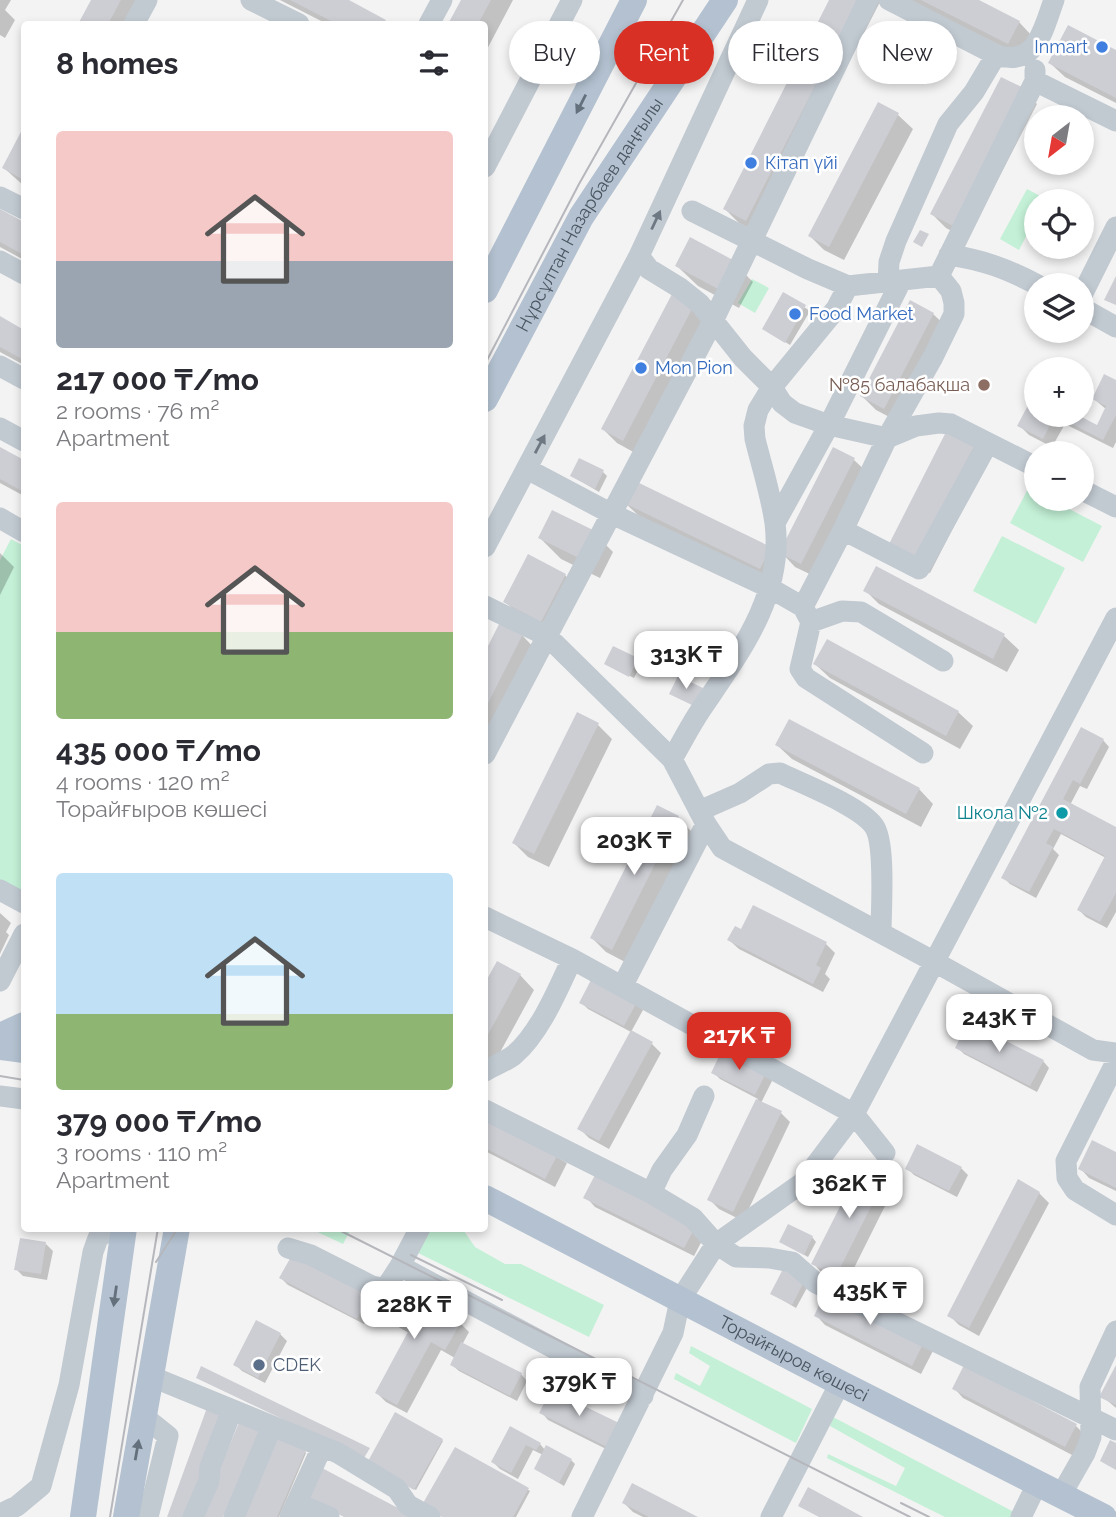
<!DOCTYPE html>
<html lang="en">
<head>
<meta charset="utf-8">
<style>
  body { margin:0; font-family:Raleway,sans-serif; background:#f2f2f3; color:#2b2b33; height:100vh; display:flex; flex-direction:column; font-size:26px; white-space:nowrap }
  * { box-sizing:border-box; margin:0 }
  p { font-size:23px; color:#7c7c81 }
  .icon { flex:none; width:38px; height:38px; fill:none; stroke:currentColor; stroke-width:2; stroke-linecap:round; stroke-linejoin:round }
  .map { position:relative; flex:1; overflow:hidden }
  .details { position:absolute; left:21px; top:21px; width:467px; height:1211px; display:flex; flex-direction:column; background:#fff; border-radius:7px; box-shadow:0 4px 10px #0003 }
  .details>* { flex:none }
  .top-card { position:absolute; left:509px; top:21px; width:500px; height:63px; display:flex; gap:14px }
  .needle { width:46px; rotate:211deg }
  .buttons { position:absolute; left:1024px; top:105px; display:grid; gap:14px }
  .buttons a { display:grid; place-items:center; width:70px; height:70px; border-radius:50%; background:#fff; box-shadow:0 4px 10px #0003; font-size:35px }
  .price { position:absolute; translate:-50% -60px; padding:0 16px; border-radius:14px; background:#fff; color:#222; font-size:23px; line-height:46px; filter:drop-shadow(0 2px 4px #0008) }
  .price::after { content:''; position:absolute; left:50%; top:42px; width:21px; height:16px; margin-left:-10px; background:inherit; clip-path:polygon(0 0,100% 0,50% 100%) }
  .price.current { background:#d93025; color:#fff }
  ul { padding:0; list-style:none }
  li { display:grid; align-content:center; gap:14px; height:371px; padding:0 35px }
  li span { display:grid; place-items:center; height:217px; border-radius:7px; color:#555 }
  li>.icon { margin-inline-start:auto }
  span .icon { width:126px; height:126px; fill:#fffc; stroke-width:1 }
  li b { font-size:30px }
  h2 { display:flex; justify-content:space-between; align-items:center; height:84px; padding:0 35px; font-size:30px }
  .pill { padding:0 24px; border-radius:32px; background:#fff; box-shadow:0 4px 10px #0003; font-size:24px; line-height:63px }
  .pill.current { background:#d93025; color:#fff }
  .map>svg:first-child { display:block }
  .green { fill:#c3f0d6 }
  .shadow { fill:#0003 }
  .building { fill:#cdced4 }
  .lines { fill:none; stroke-linecap:round; stroke-linejoin:round }
  .minor { stroke:#c1c9d1; stroke-width:21 }
  .major { stroke:#b3c1d0; stroke-width:26 }
  .tram { stroke:#b5b7bc; stroke-width:2 }
  .oneway { fill:#64707c }
  .oneway2 { fill:#6e7882 }
  .shop-dot { fill:#3f7fe0; stroke:#fff; stroke-width:2.5 }
  .education-dot { fill:#8d6e63; stroke:#fff; stroke-width:2.5 }
  .culture-dot { fill:#0f9aa8; stroke:#fff; stroke-width:2.5 }
  .service-dot { fill:#5c6f8a; stroke:#fff; stroke-width:2.5 }
  .labels { text-anchor:middle; stroke-width:5; stroke-linejoin:round; paint-order:stroke }
  .shop-label { font-size:18px; fill:#366cbe; stroke:#fff; text-anchor:start }
  .street-label { font-size:18px; fill:#4a5560; stroke:#fff }
  .education-label { font-size:18px; fill:#785e54; stroke:#fff; text-anchor:end }
  .culture-label { font-size:18px; fill:#0d838f; stroke:#fff; text-anchor:end }
  .service-label { font-size:18px; fill:#4e5e75; stroke:#fff; text-anchor:start }
</style>
</head>
<body>
<div class="map">
<svg width="1116" height="1517" viewBox="0 0 1116 1517">
  <rect width="100%" height="100%" fill="#f4f3f3"/>
  <path class="green" d="M1027 189 1046 199 1045 201H1036V217L1019 250 1000 239Z
    M752 279 769 288 755 313 738 303Z
    M1029 487 1036 491V499H1050L1102 526 1083 562 1010 523Z
    M1002 536 1065 568 1036 624 973 591Z
    M11 539 24 546V893L0 881V560Z
    M311 1229H351L343 1244Z
    M430 1229H458L464 1231 475 1247 505 1264H521L604 1305 589 1337 416 1252Z
    M691 1346 812 1409 796 1443 674 1379 676 1373 700 1386 710 1366 689 1353Z
    M833 1417 1014 1512 1011 1517H945L827 1458 828 1454 896 1486 905 1468 830 1426Z"/>
  <path class="shadow" d="M0 0H11L5 10 15 20 5 38 0 35Z
    M93 0H143L130 24H80Z
    M280 0H345L388 24H327Z
    M463 0H513L485 53V24H450Z
    M831 0H881L761 234 739 223 725 209Z
    M909 0H975L1019 22 1033 37 1023 57Z
    M1116 52V103L1065 77 1050 63Z
    M1023 90 1037 104 967 239 946 228 932 214Z
    M879 104 898 115 913 129 844 260 824 250 810 236Z
    M24 129V186L4 168Z
    M0 211 24 224V260L0 247Z
    M732 261 753 282 739 308 698 286 677 266Z
    M784 294 810 311 790 345 764 329Z
    M673 296 707 321 637 454 617 443 603 429Z
    M933 314 948 328 899 422 876 410 862 396Z
    M0 318 24 332V365L0 352Z
    M1116 382V442L1113 448 1065 424 1052 447 1029 435 1019 425 1036 393V415H1074L1098 427 1107 410 1094 399Z
    M974 446 988 460 930 573 904 560Z
    M0 449 24 462V496L0 483Z
    M834 449 854 460 869 474 816 577 795 567 781 552Z
    M603 472 607 476 599 492 572 476Z
    M624 502 770 548 775 582 639 516Z
    M592 531 613 552 600 578 561 559 540 538Z
    M0 553 14 567 0 595Z
    M877 569 1004 636 1019 650 1007 672 879 604 865 590Z
    M565 575 571 582 548 627 512 608 505 602Z
    M501 625 522 635 536 650 485 750V656Z
    M637 660 641 664 634 678 606 664Z
    M815 664 958 712 973 726 960 749 830 678Z
    M578 714 598 725 612 739 549 867 528 857 514 843Z
    M1082 729 1103 740 1109 747 1087 789 1080 786 1070 805 1116 829V912L1107 928 1086 917 1079 910 1106 858 1061 834 1053 849 1059 855 1036 898 1010 884 1003 877Z
    M777 745 919 789 933 804 921 827 792 759Z
    M658 808 678 818 692 832 627 963 606 952 592 938Z
    M0 913 11 923 6 932 9 935 0 954Z
    M742 931 826 944 835 953 825 974 830 979 823 992 739 949 729 940Z
    M498 963 520 975 534 990 485 1080V987Z
    M581 1002 636 1003 643 1010 631 1032 588 1009Z
    M632 1033 652 1044 661 1053 609 1149 589 1138 580 1129Z
    M957 1047 1043 1061 1049 1068 1037 1092 964 1054Z
    M724 1051 773 1079 761 1103 781 1113 790 1122 743 1221 719 1209 709 1199 758 1099 720 1079 713 1072Z
    M485 1116 567 1163 555 1187 485 1151Z
    M1116 1154V1191L1089 1178 1080 1168Z
    M907 1168H961L968 1175 957 1197 914 1175Z
    M886 1177 895 1186 846 1284 822 1273 813 1263Z
    M1039 1193 1049 1203 979 1336 959 1325 949 1315Z
    M586 1197 705 1235 694 1256 595 1207Z
    M812 1237 816 1242 808 1257 781 1242Z
    M46 1244 53 1251 47 1280 23 1276 16 1269Z
    M784 1271 808 1286 796 1308 772 1294Z
    M281 1278 368 1297 375 1303 364 1324 288 1285Z
    M816 1315 934 1349 921 1374 825 1325Z
    M386 1316 460 1323 469 1332 462 1345 521 1374 527 1381 517 1401 459 1371 452 1365 455 1358 441 1350 407 1413 386 1402 377 1393 409 1333 395 1325Z
    M280 1334 287 1341 265 1383 242 1371 235 1364Z
    M1116 1369V1408L1102 1396Z
    M954 1388 1076 1426 1085 1435 1074 1456 963 1398Z
    M552 1392 614 1453 548 1420 542 1413Z
    M511 1429 540 1444 545 1450 571 1460 575 1464 564 1486 536 1469 543 1455 533 1450 518 1479 500 1469 493 1462Z
    M442 1440 443 1441 416 1490 370 1465Z
    M456 1449 530 1491 516 1517H444Z
    M305 1451 306 1453 279 1517H246Z
    M624 1503 694 1517H643L633 1512Z"/>
  <path class="building" d="M91 0H121L108 24H78Z
    M290 0H349L386 20 383 24H337Z
    M461 0H491L478 24H448Z
    M829 0H859L746 221 723 209Z
    M921 0H979L1020 21 1008 44Z
    M1068 25 1116 50V98L1048 63Z
    M1001 77 1024 88 953 226 930 214Z
    M878 102 899 113 829 247 808 236Z
    M24 126V180L2 168Z
    M0 209 24 222V255L0 242Z
    M920 230 929 234 922 247 913 242Z
    M690 237 733 260 718 289 675 266Z
    M1116 276V305L1104 300Z
    M783 292 806 305 785 343 762 329Z
    M672 294 694 305 623 441 601 429Z
    M910 300 934 313 884 409 860 396Z
    M0 316 24 330V360L0 347Z
    M1051 360 1069 369H1047Z
    M1104 374 1116 380V415L1103 440 1055 415 1043 439 1017 426 1036 390V415H1078L1097 425 1106 406 1092 399Z
    M947 430 975 444 916 560 888 546Z
    M0 447 24 460V492L0 479Z
    M833 447 855 458 801 564 779 553Z
    M579 458 604 470 595 489 570 476Z
    M633 480 771 547 760 569 622 502Z
    M552 510 593 530 579 558 538 538Z
    M528 554 566 574 541 622 503 602Z
    M876 566 1005 634 993 659 863 591Z
    M500 622 523 634 485 709V652Z
    M827 639 959 711 946 736 813 664Z
    M613 646 638 658 629 677 604 664Z
    M678 676 703 688 694 706 669 694Z
    M577 712 599 723 534 854 512 843Z
    M789 719 920 788 906 814 775 745Z
    M1081 727 1104 739 1080 784 1073 780 1063 799 1116 827V893L1100 922 1077 910 1105 856 1054 829 1046 843 1053 847 1029 892 1001 878Z
    M657 805 679 816 612 950 590 938Z
    M753 905 827 942 816 965 821 968 813 984 727 940 735 926 741 929Z
    M497 961 521 974 485 1040V983Z
    M592 978 637 1002 624 1026 579 1003Z
    M968 1022 1044 1060 1030 1086 955 1048Z
    M631 1030 653 1042 599 1141 577 1129Z
    M723 1048 767 1071 755 1095 711 1073Z
    M756 1099 782 1111 733 1212 707 1200Z
    M485 1114 559 1152 545 1179 485 1148Z
    M1092 1140 1116 1152V1188L1078 1169Z
    M917 1144 962 1167 949 1191 905 1169Z
    M862 1163 887 1175 836 1276 811 1264Z
    M596 1173 697 1224 684 1248 583 1198Z
    M1018 1179 1040 1192 969 1328 947 1316Z
    M788 1224 813 1236 804 1255 779 1242Z
    M20 1238 46 1242 41 1274 14 1270Z
    M292 1255 369 1295 357 1319 279 1278Z
    M783 1269 805 1280 792 1305 770 1294Z
    M399 1288 461 1322 445 1350 431 1342 397 1405 375 1393 409 1330 384 1316Z
    M827 1288 926 1338 912 1366 814 1316Z
    M256 1320 281 1333 258 1378 233 1365Z
    M461 1342 522 1373 510 1396 450 1365Z
    M964 1365 1077 1424 1065 1447 952 1389Z
    M1116 1365V1405L1099 1397Z
    M201 1366 370 1448 364 1458 196 1378Z
    M551 1390 619 1423 607 1447 539 1413Z
    M208 1405 221 1410 193 1517H167Z
    M395 1412 443 1439 414 1490 367 1463Z
    M241 1418 262 1427 223 1517H199Z
    M510 1426 541 1443 536 1450 526 1445 511 1473 491 1462Z
    M278 1438 306 1450 277 1517H244Z
    M1110 1440 1116 1443V1470L1100 1461Z
    M546 1445 572 1459 559 1483 534 1469Z
    M455 1447 529 1488 513 1517H442L422 1505Z
    M322 1468 415 1517H344L306 1497Z
    M632 1483 698 1517H649L622 1503Z
    M808 1487 863 1517H819L798 1506Z"/>
  <g class="lines">
    <path class="minor" d="M251 0 299 24
      M889 0 996 55C1037 68 1043 29 1054 0
      M134 24 147 0
      M429 24 442 0
      M1035 70V81L1116 121
      M485 167 572 0
      M0 197 24 209
      M692 211 808 269 848 286 939 276 1035 81
      M949 255C984 260 1007 269 1038 285
      M639 256 649 269 680 288 700 304 743 358 772 387 782 403 795 413 829 425 887 438 916 426 939 423 951 424 1036 467
      M0 261 24 274
      M888 283 889 262 896 241 948 124 974 92 996 55
      M1082 295 1116 227
      M1082 308 1116 327
      M0 366 24 379
      M0 428 24 441
      M527 469 612 514 770 588 803 607 811 622 800 669 806 678 923 753
      M1082 490 1116 507
      M0 518 24 532
      M775 523 829 425 901 281
      M843 530 919 569 988 443
      M485 547 639 256 758 0
      M485 606 547 636 672 759 706 824 722 848 933 961 1093 1050 1116 1053
      M803 607 843 530 887 438 933 357 954 314V303L951 291 939 276
      M811 622 842 611 861 612 943 661
      M485 754 713 321 868 0
      M672 759C682 742 691 724 702 708 740 652 784 595 775 523 771 495 762 467 755 439L754 426 758 410 772 387 836 309 848 286
      M699 811 740 793 769 774 780 773C803 784 860 806 874 826 886 843 881 909 881 933
      M0 890 24 903
      M485 917 572 959C558 989 540 1033 514 1055 506 1061 494 1066 485 1071
      M572 959 854 1114 885 1153
      M0 981 24 934
      M623 985 706 824
      M1116 1062 1066 1161 1067 1178 1075 1190 1116 1215
      M0 1096 24 1099
      M485 1110 651 1193 693 1218 716 1244 736 1257 769 1258 792 1262 816 1283 1116 1430
      M651 1193 662 1170 687 1135 704 1096
      M420 1228 400 1266 643 1396
      M288 1248 311 1255 372 1286 382 1288 387 1286 400 1266
      M150 1376 338 1453 397 1489 408 1505 430 1517
      M143 1416 168 1436 148 1517
      M1061 1495 1085 1453 1091 1437 1090 1387 1116 1331
      M296 1503 329 1517
      M0 1514 17 1506 41 1486 69 1385 93 1252 98 1238 112 1228
      M193 1517 209 1481 210 1467 232 1410
      M234 1517 272 1426
      M290 1517 322 1447
      M582 1517 673 1333 680 1300 716 1244 802 1183 854 1114 1116 618
      M771 1517 840 1383
      M1021 1517 1037 1484"/>
    <g class="major">
      <path d="M485 290 634 0"/>
      <path id="s1" d="M485 399 581 217 725 0"/>
      <path d="M0 1036 24 1025"/>
      <path d="M0 1047 24 1050"/>
      <path id="s2" d="M485 1198 840 1383 1104 1517"/>
      <path d="M83 1517 124 1228"/>
      <path d="M126 1517 177 1228"/>
    </g>
    <path class="tram" d="M485 364 579 184 683 0
      M0 1076 24 1080
      M335 1228 910 1517
      M411 1255 502 1300
      M156 1262 178 1228
      M901 1503 929 1517
      M110 1517 158 1228"/>
  </g>
  <defs><path id="oneway-solid" d="M-6-.8H1V-3.2L6.5 0L1 3.2V.8H-6Z" transform="scale(1.75)"/></defs>
  <g class="oneway">
    <use href="#oneway-solid" transform="translate(581 104) rotate(117)"/>
    <use href="#oneway-solid" transform="translate(115 1296) rotate(98)"/>
    <use href="#oneway-solid" transform="translate(137 1450) rotate(-80)"/>
  </g>
  <g class="oneway2">
    <use href="#oneway-solid" transform="translate(656 220) rotate(-65)"/>
    <use href="#oneway-solid" transform="translate(540 444) rotate(-62)"/>
  </g>
  <g class="shop-dot">
    <circle cx="1102" cy="47" r="7"/>
    <circle cx="751" cy="163" r="7"/>
    <circle cx="795" cy="314" r="7"/>
    <circle cx="641" cy="368" r="7"/>
  </g>
  <circle class="education-dot" cx="984" cy="385" r="7"/>
  <circle class="culture-dot" cx="1062" cy="813" r="7"/>
  <circle class="service-dot" cx="259" cy="1365" r="7"/>
  <g class="labels">
    <g class="shop-label">
      <text x="1088" y="53" text-anchor="end">Inmart</text>
      <text x="765" y="169">Кітап үйі</text>
      <text x="809" y="320">Food Market</text>
      <text x="655" y="374">Mon Pion</text>
    </g>
    <g class="street-label">
      <text dy="6" stroke="none"><textPath href="#s1" startOffset="212">Нұрсұлтан Назарбаев даңғылы</textPath></text>
      <text dy="6" stroke="none"><textPath href="#s2" startOffset="348">Торайғыров көшесі</textPath></text>
    </g>
    <g class="education-label">
      <text x="970" y="391">№85 балабақша</text>
    </g>
    <g class="culture-label">
      <text x="1048" y="819">Школа №2</text>
    </g>
    <g class="service-label">
      <text x="273" y="1371">CDEK</text>
    </g>
  </g>
</svg>
<div class="buttons">
<a><svg class="needle" viewBox="-14 -14 28 28"><path d="M0-13l5 13h-10z" fill="#e53935"/><path d="M0 13l5-13h-10z" fill="#7c7c81"/></svg></a>
<a><svg class="icon" aria-label="locate" viewBox="0 0 24 24"><circle cx="12" cy="12" r="6"/><path d="M12 2v4M12 18v4M2 12h4M18 12h4"/></svg></a>
<a><svg class="icon" aria-label="layers" viewBox="0 0 24 24"><path d="M12 4l9 5-9 5-9-5zM3 14l9 5 9-5"/></svg></a>
<a>+</a>
<a>−</a>
</div>
<b class="price" style="left:686px;top:691px">313K ₸</b>
<b class="price" style="left:634px;top:877px">203K ₸</b>
<b class="price" style="left:999px;top:1054px">243K ₸</b>
<b class="price current" style="left:739px;top:1072px">217K ₸</b>
<b class="price" style="left:849px;top:1220px">362K ₸</b>
<b class="price" style="left:870px;top:1327px">435K ₸</b>
<b class="price" style="left:414px;top:1341px">228K ₸</b>
<b class="price" style="left:579px;top:1418px">379K ₸</b>
<div class="top-card">
<a class="pill">Buy</a>
<a class="pill current">Rent</a>
<a class="pill">Filters</a>
<a class="pill">New</a>
</div>
<section class="details">
<h2>8 homes<svg class="icon" aria-label="filters" viewBox="0 0 24 24"><path d="M4 7h16M4 17h16"/><circle cx="9" cy="7" r="2"/><circle cx="15" cy="17" r="2"/></svg></h2>
<ul>
<li><span style="background:linear-gradient(#f6c9c9 60%,#9aa5b1 0)"><svg class="icon" aria-label="home" viewBox="0 0 24 24"><path d="M3 11l9-7 9 7M6 9v11h12V9"/></svg></span><div><b>217 000 ₸/mo</b><p>2 rooms · 76 m²</p><p>Apartment</p></div></li>
<li><span style="background:linear-gradient(#f6c9c9 60%,#8fb573 0)"><svg class="icon" aria-label="home" viewBox="0 0 24 24"><path d="M3 11l9-7 9 7M6 9v11h12V9"/></svg></span><div><b>435 000 ₸/mo</b><p>4 rooms · 120 m²</p><p>Торайғыров көшесі</p></div></li>
<li><span style="background:linear-gradient(#bfe0f5 65%,#8fb573 0)"><svg class="icon" aria-label="home" viewBox="0 0 24 24"><path d="M3 11l9-7 9 7M6 9v11h12V9"/></svg></span><div><b>379 000 ₸/mo</b><p>3 rooms · 110 m²</p><p>Apartment</p></div></li>
</ul>
</section>
</div>
</body>
</html>
